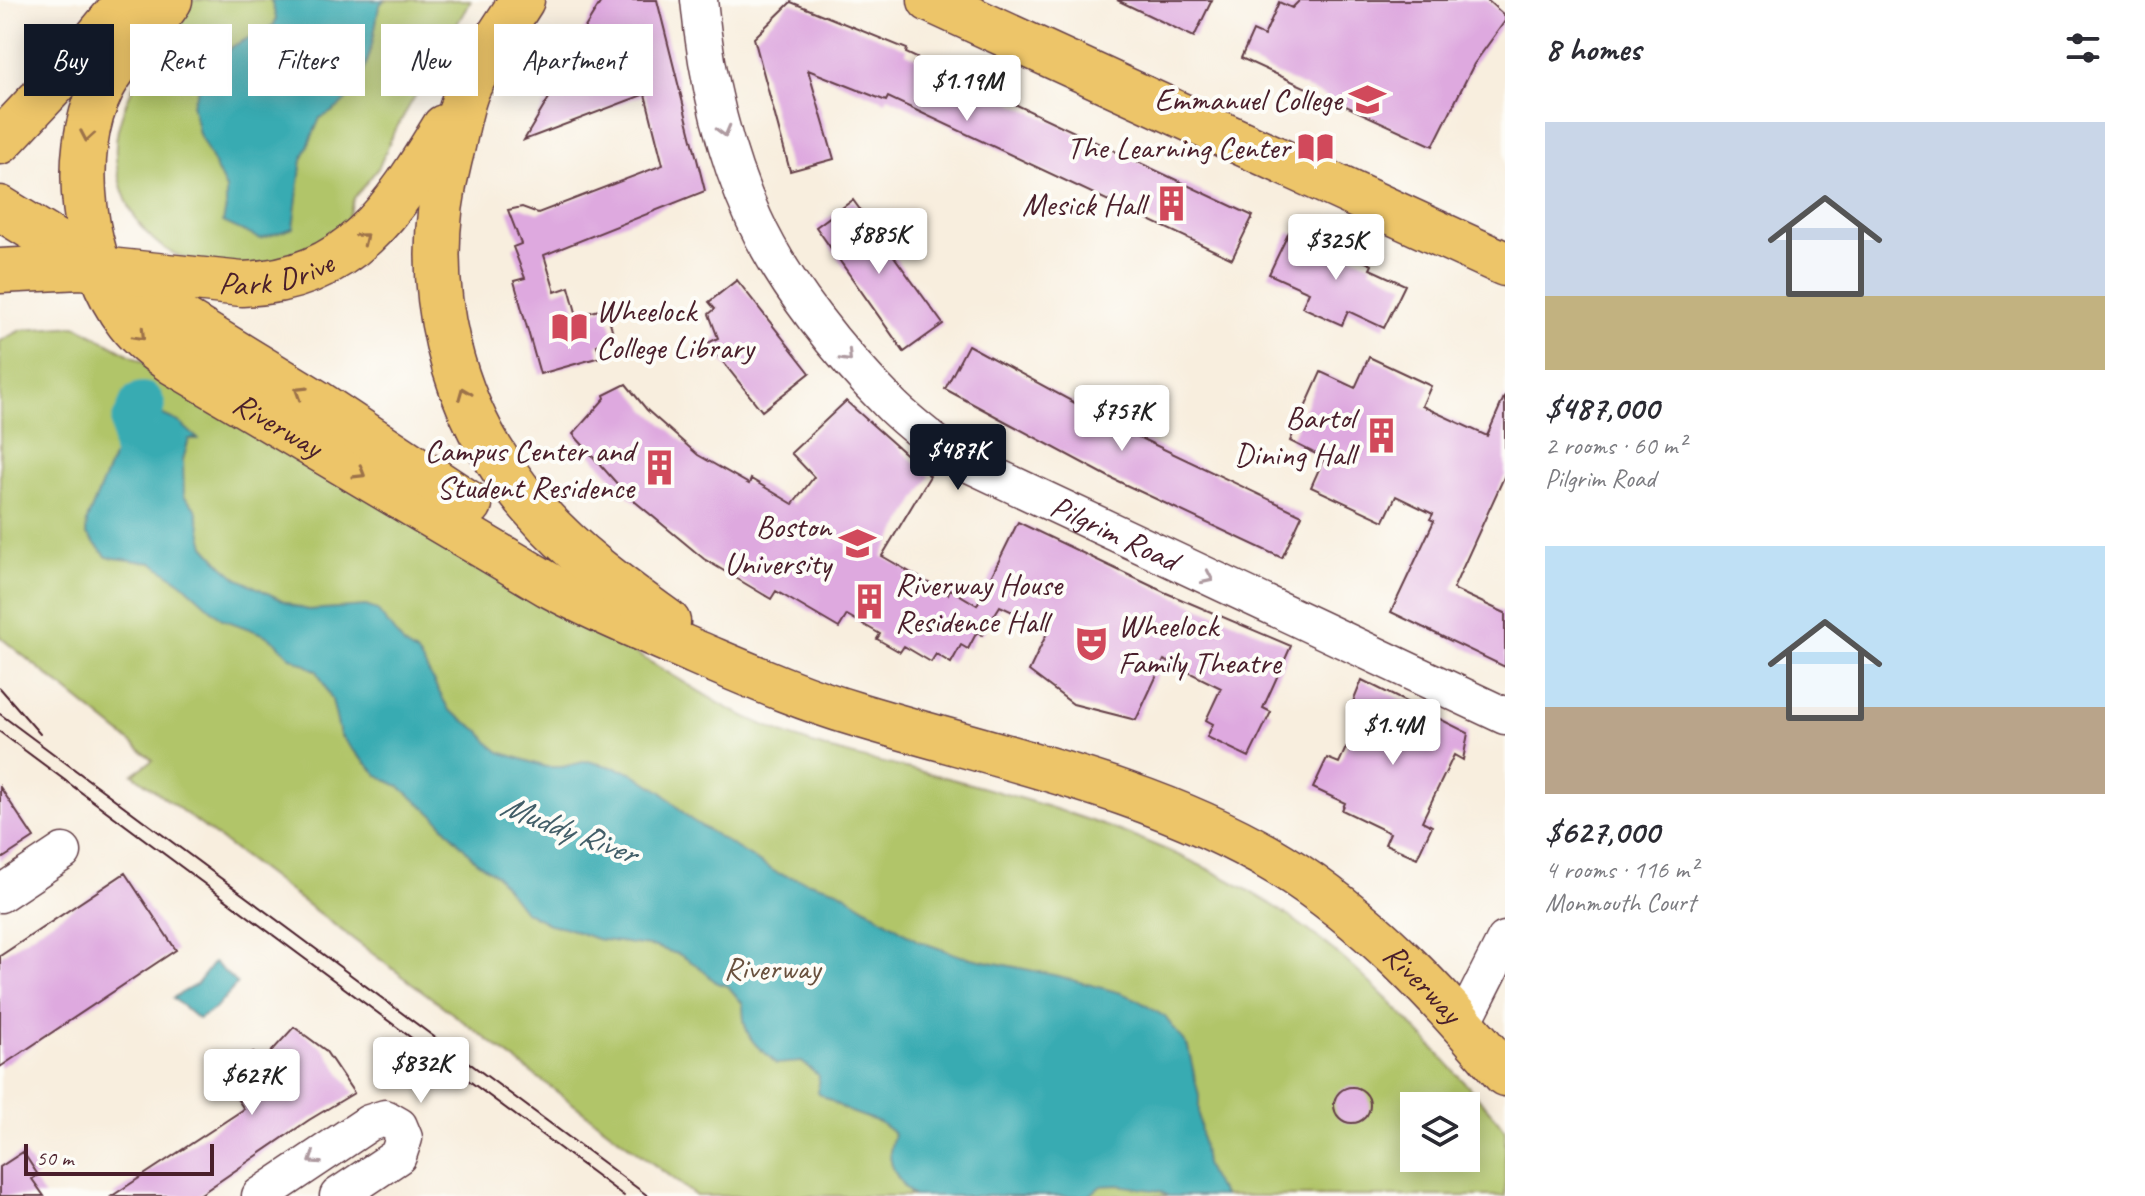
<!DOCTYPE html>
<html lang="en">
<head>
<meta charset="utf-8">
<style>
  body { margin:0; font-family:Caveat,sans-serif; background:#f7f7f7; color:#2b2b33; height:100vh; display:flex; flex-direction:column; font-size:30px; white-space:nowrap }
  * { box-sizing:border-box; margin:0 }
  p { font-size:26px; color:#7c7c81 }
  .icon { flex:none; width:44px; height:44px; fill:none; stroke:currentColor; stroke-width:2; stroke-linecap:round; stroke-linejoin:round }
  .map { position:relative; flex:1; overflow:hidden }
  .drawer { display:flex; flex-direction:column; background:#fff; width:640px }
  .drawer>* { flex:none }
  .top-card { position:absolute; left:24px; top:24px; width:760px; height:72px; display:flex; gap:16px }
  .buttons { position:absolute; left:1400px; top:1092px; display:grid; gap:16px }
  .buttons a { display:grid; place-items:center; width:80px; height:80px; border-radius:0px; background:#fff; box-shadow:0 4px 20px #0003; font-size:40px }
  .scale { position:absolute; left:24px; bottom:20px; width:190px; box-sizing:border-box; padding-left:8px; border:4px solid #4a1f2b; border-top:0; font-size:22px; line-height:28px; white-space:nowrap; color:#4a1f2b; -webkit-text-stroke:6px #fdfcf7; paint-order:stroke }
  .price { position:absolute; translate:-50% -68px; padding:0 18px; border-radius:8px; background:#fff; color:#222; font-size:26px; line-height:52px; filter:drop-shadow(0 2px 4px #0008) }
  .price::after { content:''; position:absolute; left:50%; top:48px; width:24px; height:18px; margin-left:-12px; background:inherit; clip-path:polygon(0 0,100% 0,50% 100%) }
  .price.active { background:#111827; color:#fff }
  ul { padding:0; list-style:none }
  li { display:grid; align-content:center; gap:16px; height:424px; padding:0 40px }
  li span { display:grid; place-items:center; height:248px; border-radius:0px; color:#555 }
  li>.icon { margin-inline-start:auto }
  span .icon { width:144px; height:144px; fill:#fffc; stroke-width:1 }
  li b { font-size:34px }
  h2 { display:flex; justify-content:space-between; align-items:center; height:96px; padding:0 40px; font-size:34px }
  .chip { padding:0 28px; border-radius:0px; background:#fff; box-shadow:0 4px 20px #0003; font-size:28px; line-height:72px }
  .chip.active { background:#111827; color:#fff }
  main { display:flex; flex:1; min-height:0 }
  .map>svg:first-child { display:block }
  .green { fill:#b1c569; stroke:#7e724a; stroke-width:2; fill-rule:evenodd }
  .water { fill:#39abb2; stroke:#42656e; stroke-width:2 }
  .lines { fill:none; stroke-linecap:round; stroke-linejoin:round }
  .river { stroke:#39abb2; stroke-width:46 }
  .building { fill:#dea9df }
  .minor-casing { stroke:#643e46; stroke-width:39 }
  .highway-casing { stroke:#643e46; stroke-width:47 }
  .minor { stroke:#fff; stroke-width:36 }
  .highway { stroke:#edc569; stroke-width:44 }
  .tram { stroke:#4a1f2b; stroke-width:2 }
  .oneway { stroke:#ae9aa0 }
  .oneway2 { stroke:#9c724a }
  .labels { text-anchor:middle; stroke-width:8; stroke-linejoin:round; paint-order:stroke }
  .poi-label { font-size:32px; fill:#4a1f2b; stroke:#fdfcf7; text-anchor:end }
  .street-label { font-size:32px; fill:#4a1f2b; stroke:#fdfcf7 }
  .park-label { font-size:32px; fill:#69513e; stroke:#fdfcf7 }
  .water-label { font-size:34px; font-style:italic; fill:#425e68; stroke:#fdfcf7 }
</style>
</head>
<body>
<main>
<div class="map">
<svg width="1505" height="1196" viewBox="0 0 1505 1196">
  <rect width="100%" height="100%" fill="#fdfcf7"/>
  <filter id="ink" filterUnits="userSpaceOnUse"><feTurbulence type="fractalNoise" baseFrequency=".0125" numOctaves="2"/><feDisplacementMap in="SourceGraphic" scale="16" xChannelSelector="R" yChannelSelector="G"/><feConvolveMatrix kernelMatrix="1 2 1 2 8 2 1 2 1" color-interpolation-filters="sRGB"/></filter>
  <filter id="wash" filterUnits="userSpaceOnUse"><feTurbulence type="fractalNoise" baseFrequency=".006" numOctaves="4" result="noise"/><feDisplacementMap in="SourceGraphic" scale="32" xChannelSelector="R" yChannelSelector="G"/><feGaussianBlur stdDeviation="1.8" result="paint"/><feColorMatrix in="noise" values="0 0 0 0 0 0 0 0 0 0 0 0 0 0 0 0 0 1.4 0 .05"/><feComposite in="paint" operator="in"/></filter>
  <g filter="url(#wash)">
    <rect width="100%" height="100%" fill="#f8eede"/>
    <path class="green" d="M186 0H471L393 134 379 167 354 198 343 233C325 242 296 260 277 263 244 269 205 268 175 254 132 235 108 173 118 129 129 82 160 40 186 0Z
      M77 326 205 396 729 709C753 720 776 732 801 740 848 757 900 766 948 778 1061 808 1187 847 1284 913 1367 969 1431 1045 1497 1119L1505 1130V1196H696L133 774 153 760 0 637V341L21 330ZM1414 1106H1466V1158H1414Z"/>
    <path class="water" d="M271 0H384L379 6C372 49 365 100 320 118L302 160 293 228 260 239 223 222 226 207V189L199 134 192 104 206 72 233 46 274 25 276 18Z
      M152 410 179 422 198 439H189L183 460 184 496 196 509 205 546 222 565 237 578 294 606 308 610 366 606 377 610 405 646 416 653 424 664 449 710 481 732 490 744 500 752 546 767H562L588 761 631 772 662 792 690 819 777 873 838 890 918 941 961 956 1054 975 1121 993 1134 998 1165 1017 1188 1047 1199 1096V1117L1205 1164 1211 1178 1224 1196H1168L1160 1191 1118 1185 1101 1186 1089 1196H914C903 1189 890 1168 890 1154 890 1148 893 1140 894 1133L879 1122 848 1111 818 1093 819 1076 802 1062 776 1064C770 1056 764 1053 757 1046 745 1034 743 1019 743 1004L728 986 717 983 698 966 680 955 656 947 596 939 564 927 549 924 524 911 496 875 476 861 434 815 400 787 379 776 351 748 340 735 332 700 317 671 289 656 276 642 263 634 222 619 182 583 153 563 107 557 86 534 87 520 129 419Z
      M214 962 237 984 215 1009 198 1019 173 998 197 984Z"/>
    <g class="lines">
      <path class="river" d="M138 479 134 424 142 405"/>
    </g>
    <g id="blocks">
      <path class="building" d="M602 0H657L705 191 544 255 555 292 569 287 577 316 606 308 615 340 597 345 600 357 540 374 514 281 525 278 513 247 521 244 508 210 522 207 538 213 663 165 645 94 524 140 562 76 588 66 576 42Z
        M1117 0H1212L1194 37Z
        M1300 0H1487L1505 16V21L1474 64 1433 146 1241 58 1253 31 1264 36 1279 2 1292 8Z
        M791 2 907 49 906 53 1253 216 1232 259 888 97 886 101 808 70 834 159 790 171 754 38Z
        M853 200 943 324 904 352 816 227Z
        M1289 232 1331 252 1334 247 1372 265 1370 269 1405 285 1384 328 1348 311 1342 325 1302 307 1309 292 1269 274Z
        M737 280 810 373 762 411 708 343 718 338 709 314 715 309 709 302Z
        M968 345 1132 434 1302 515 1282 558 1109 477 945 389Z
        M1369 357 1431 386 1422 406 1487 436 1505 395V475L1453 589 1505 613V667L1391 612 1434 521 1430 519 1433 514 1396 496 1384 521 1311 487 1324 458 1290 441 1321 372 1355 388Z
        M626 384 647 410 698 455 749 484 751 479 793 504 814 477 791 453 846 401 930 476 882 556 948 594 950 589 977 605 1018 522 1164 592 1291 646 1263 708 1271 712 1249 757 1207 737 1213 724 1206 720 1221 688 1164 660 1136 720 1073 704 1029 671 1049 629 1000 606 982 635 977 632 968 649 961 645 951 663 936 654 931 662 904 646 900 652 877 639 880 634 847 615 839 628 776 591 771 599 704 559 627 495 573 434 605 398 604 395Z
        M1362 680 1468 733 1463 760 1454 755 1422 821 1432 826 1417 858 1385 844 1390 833 1342 810 1345 803 1313 788 1327 758 1339 763 1362 713 1351 707Z
        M0 787 34 838 0 860Z
        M125 873 176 950 0 1067V956Z
        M294 1027 325 1050 354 1093 309 1120 198 1196H112L244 1109 220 1073 253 1052 261 1063Z
        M1334 1105a18 18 0 1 1 36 0a18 18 0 1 1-36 0Z
        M23 1152 38 1175 32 1179 44 1196H0V1167Z"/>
    </g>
  </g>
  <g filter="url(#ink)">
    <use href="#blocks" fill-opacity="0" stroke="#643e46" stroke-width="2"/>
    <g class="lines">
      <defs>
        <g id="minor">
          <path id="s1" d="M699 0C706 73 723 151 754 219 784 285 840 354 891 405 910 424 932 440 952 456L1505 716"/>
          <path d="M0 894 63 852"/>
          <path d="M1462 1025 1505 940"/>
          <path d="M260 1196 369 1123 385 1118 399 1126 404 1138 398 1156 338 1196"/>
        </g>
        <g id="highway">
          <path id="s2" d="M170 0C150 31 119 55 102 88 68 154 83 264 128 322 141 339 157 351 174 363L549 585C597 611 647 631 697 653 749 675 801 698 855 714 996 757 1153 787 1281 865 1368 919 1440 996 1505 1074"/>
          <path d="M522 0C504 29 483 58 468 88 459 109 456 136 450 158 418 282 449 413 534 509 572 553 621 588 668 622"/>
          <path d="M930 0 1505 264"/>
          <path d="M0 142 91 45 128 0"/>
          <path d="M0 208 318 403 470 504"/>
          <path id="s3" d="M0 271 81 267 242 284C350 281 394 209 444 127"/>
        </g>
      </defs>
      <use href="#minor" class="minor-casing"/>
      <use href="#highway" class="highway-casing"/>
      <use href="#minor" class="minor"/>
      <use href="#highway" class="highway"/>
      <path class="tram" d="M0 688 40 734
        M0 714 648 1196
        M0 732 624 1196"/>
    </g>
    <defs><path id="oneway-chevron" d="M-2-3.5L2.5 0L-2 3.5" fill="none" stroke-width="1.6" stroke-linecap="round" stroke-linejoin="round" transform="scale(2)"/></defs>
    <g class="oneway">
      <use href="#oneway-chevron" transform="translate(724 131) rotate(75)"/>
      <use href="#oneway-chevron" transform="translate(847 357) rotate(47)"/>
      <use href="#oneway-chevron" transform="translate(1208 578) rotate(25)"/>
      <use href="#oneway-chevron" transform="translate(314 1159) rotate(146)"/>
    </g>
    <g class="oneway2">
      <use href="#oneway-chevron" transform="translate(87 136) rotate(100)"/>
      <use href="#oneway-chevron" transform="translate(363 238) rotate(-39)"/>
      <use href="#oneway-chevron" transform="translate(140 335) rotate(46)"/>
      <use href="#oneway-chevron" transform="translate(300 392) rotate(-148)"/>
      <use href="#oneway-chevron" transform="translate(464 393) rotate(-112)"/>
      <use href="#oneway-chevron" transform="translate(360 473) rotate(31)"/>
    </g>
  </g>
  <defs>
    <symbol id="university-bare" viewBox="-9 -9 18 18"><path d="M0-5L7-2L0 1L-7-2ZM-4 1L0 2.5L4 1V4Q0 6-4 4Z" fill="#d1495b" stroke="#fdfcf7" stroke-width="2.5" paint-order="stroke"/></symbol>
    <symbol id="library-bare" viewBox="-9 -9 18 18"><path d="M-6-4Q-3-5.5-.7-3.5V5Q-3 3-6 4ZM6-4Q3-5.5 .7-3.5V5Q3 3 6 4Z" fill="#d1495b" stroke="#fdfcf7" stroke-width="2.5" paint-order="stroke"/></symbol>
    <symbol id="building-bare" viewBox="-9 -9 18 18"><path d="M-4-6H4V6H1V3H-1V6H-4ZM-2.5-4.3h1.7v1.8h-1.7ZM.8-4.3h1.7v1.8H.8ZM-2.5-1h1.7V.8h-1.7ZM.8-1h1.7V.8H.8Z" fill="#d1495b" stroke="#fdfcf7" stroke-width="2.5" paint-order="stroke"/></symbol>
    <symbol id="theatre-bare" viewBox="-9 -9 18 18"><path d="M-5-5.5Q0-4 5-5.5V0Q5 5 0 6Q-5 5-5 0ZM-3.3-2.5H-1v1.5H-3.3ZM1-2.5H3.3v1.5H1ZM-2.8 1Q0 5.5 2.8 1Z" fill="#d1495b" stroke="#fdfcf7" stroke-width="2.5" paint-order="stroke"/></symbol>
  </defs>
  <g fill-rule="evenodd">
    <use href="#university-bare" x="1342" y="74" width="51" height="51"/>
    <use href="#library-bare" x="1290" y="122" width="51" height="51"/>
    <use href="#building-bare" x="1146" y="178" width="51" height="51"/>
    <use href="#library-bare" x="544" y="302" width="51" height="51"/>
    <use href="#building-bare" x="1356" y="410" width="51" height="51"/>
    <use href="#building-bare" x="634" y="442" width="51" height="51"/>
    <use href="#university-bare" x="832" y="518" width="51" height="51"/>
    <use href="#building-bare" x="844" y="576" width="51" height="51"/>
    <use href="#theatre-bare" x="1066" y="618" width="51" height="51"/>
  </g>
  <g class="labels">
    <g class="poi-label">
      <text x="1342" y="110">Emmanuel College</text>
      <text x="1290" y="158">The Learning Center</text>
      <text x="1145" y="215">Mesick Hall</text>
      <text x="596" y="321" text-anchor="start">Wheelock<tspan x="596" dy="37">College Library</tspan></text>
      <text x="1355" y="428">Bartol<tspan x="1355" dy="37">Dining Hall</tspan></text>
      <text x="634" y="461">Campus Center and<tspan x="634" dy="37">Student Residence</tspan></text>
      <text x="831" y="537">Boston<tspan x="831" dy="37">University</tspan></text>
      <text x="895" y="595" text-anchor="start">Riverway House<tspan x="895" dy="37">Residence Hall</tspan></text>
      <text x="1118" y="636" text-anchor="start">Wheelock<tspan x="1118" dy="37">Family Theatre</tspan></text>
    </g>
    <g class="street-label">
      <text dy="11" stroke="none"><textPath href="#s3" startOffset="278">Park Drive</textPath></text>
      <text dy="11" stroke="none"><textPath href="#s2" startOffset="540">Riverway</textPath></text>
      <text dy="11" stroke="none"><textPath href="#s1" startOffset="718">Pilgrim Road</textPath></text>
      <text dy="11" stroke="none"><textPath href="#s2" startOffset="1826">Riverway</textPath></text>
    </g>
    <g class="park-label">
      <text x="772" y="979">Riverway</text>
    </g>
    <g class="water-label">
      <text transform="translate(569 828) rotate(21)" y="12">Muddy River</text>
    </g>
  </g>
</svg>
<div class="buttons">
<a><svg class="icon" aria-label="layers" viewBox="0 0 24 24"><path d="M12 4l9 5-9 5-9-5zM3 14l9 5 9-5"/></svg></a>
</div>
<div class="scale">50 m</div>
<b class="price" style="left:967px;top:123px">$1.19M</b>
<b class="price" style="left:879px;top:276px">$885K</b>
<b class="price" style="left:1336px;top:282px">$325K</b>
<b class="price" style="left:1122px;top:453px">$757K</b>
<b class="price active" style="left:958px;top:492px">$487K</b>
<b class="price" style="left:1393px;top:767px">$1.4M</b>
<b class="price" style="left:421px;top:1105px">$832K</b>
<b class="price" style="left:252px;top:1117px">$627K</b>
<div class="top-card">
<a class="chip active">Buy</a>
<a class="chip">Rent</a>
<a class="chip">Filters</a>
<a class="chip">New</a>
<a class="chip">Apartment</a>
</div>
</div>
<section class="drawer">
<h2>8 homes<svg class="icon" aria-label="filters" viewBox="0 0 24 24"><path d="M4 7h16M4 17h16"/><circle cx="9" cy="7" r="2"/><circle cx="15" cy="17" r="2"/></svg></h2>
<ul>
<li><span style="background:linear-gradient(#c9d6e8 70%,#c2b280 0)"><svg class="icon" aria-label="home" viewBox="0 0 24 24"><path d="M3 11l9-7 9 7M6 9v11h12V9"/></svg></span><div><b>$487,000</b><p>2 rooms · 60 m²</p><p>Pilgrim Road</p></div></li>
<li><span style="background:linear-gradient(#bfe0f5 65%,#b9a48a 0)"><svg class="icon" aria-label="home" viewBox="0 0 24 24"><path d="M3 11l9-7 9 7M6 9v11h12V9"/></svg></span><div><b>$627,000</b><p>4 rooms · 116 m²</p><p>Monmouth Court</p></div></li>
</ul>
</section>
</main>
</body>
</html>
